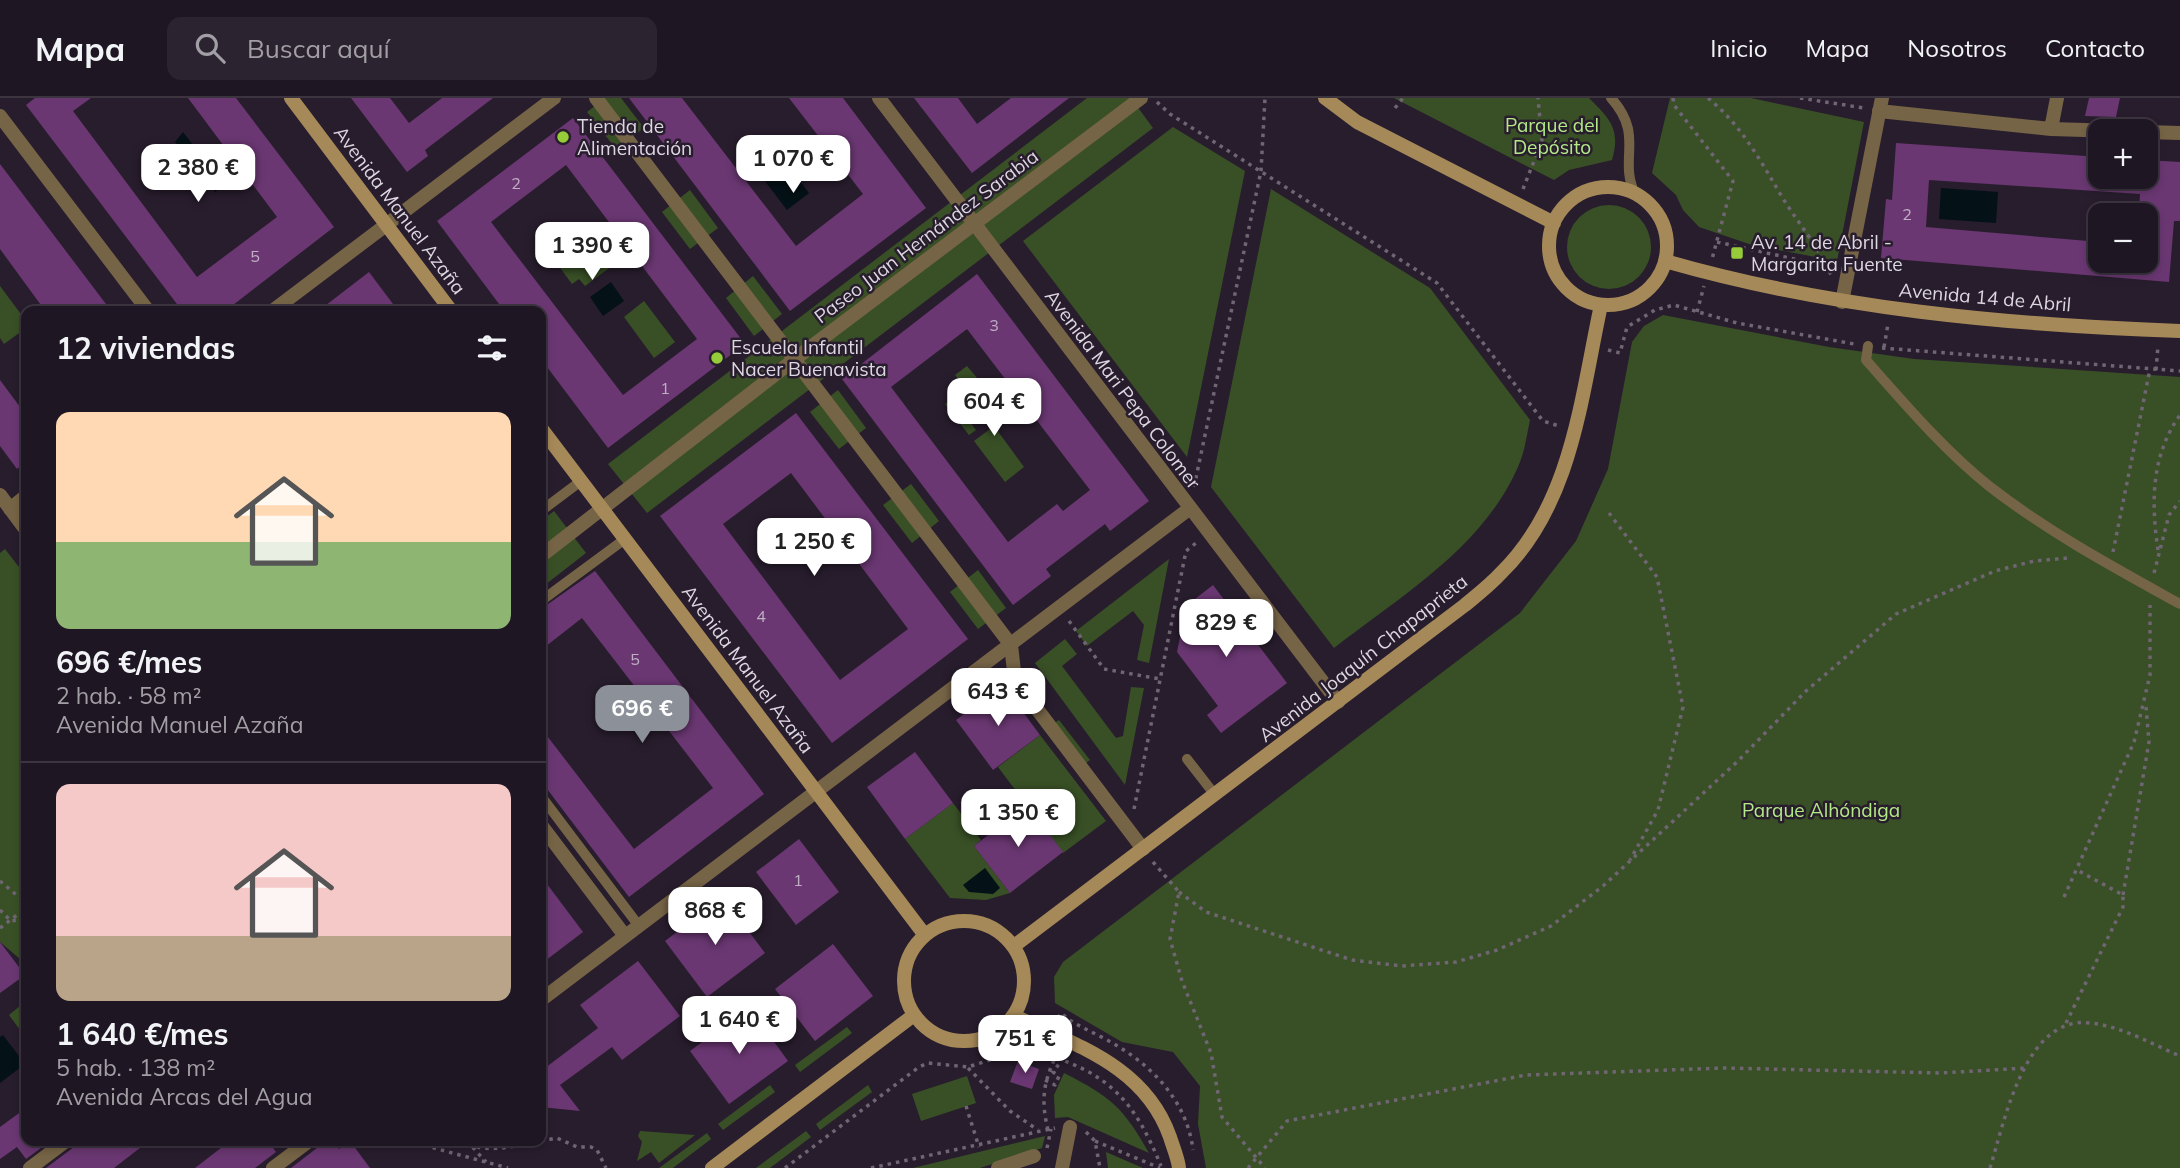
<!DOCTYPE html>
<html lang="es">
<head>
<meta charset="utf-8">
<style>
  body { margin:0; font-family:Mulish,sans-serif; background:#2b232f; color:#f1f3f6; height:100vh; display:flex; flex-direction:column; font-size:26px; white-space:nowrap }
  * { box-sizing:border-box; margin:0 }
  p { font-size:23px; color:#a19fa5 }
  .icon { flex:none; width:38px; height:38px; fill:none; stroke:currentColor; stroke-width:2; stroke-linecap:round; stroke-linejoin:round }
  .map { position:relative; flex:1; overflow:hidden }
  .details { position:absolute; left:21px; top:208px; width:525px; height:840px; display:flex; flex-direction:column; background:#1e1622; border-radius:14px; box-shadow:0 4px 10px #0003,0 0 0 2px #3c3540 }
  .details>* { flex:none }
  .buttons { position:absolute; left:2088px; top:21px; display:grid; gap:14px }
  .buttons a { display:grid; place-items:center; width:70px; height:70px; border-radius:14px; background:#1e1622; box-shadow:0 4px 10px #0003,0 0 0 2px #3c3540; font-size:35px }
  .price { position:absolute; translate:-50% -60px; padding:0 16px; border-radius:14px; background:#fff; color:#222; font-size:23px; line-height:46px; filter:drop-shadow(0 2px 4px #0008) }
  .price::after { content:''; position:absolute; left:50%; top:42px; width:21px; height:16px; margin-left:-10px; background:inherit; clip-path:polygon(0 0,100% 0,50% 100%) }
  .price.current { background:#8c9099; color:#fff }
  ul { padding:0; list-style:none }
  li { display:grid; align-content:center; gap:14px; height:371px; padding:0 35px }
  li+li { border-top:2px solid #3c3540 }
  li span { display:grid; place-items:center; height:217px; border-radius:14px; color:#555 }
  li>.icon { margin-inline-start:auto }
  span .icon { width:126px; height:126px; fill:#fffc; stroke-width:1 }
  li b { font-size:30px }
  h2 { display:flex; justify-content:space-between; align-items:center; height:84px; padding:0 35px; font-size:30px }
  header { display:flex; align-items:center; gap:42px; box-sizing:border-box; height:98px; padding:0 35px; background:#1e1622; border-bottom:2px solid #3c3540 }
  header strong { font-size:33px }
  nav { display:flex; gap:38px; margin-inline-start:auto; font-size:24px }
  .search { width:490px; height:63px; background:#2b232f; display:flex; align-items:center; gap:18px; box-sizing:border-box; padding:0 24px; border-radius:14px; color:#a19fa5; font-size:26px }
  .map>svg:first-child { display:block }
  .green { fill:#395026 }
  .water { fill:#041116 }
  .building { fill:#6a3772; fill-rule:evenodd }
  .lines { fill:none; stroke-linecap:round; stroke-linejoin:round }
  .path { stroke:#6f6573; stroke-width:3.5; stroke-dasharray:3.5 5; stroke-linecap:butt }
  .lane { stroke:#766446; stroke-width:10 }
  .street { stroke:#766446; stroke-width:14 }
  .secondary { stroke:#a68958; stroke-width:14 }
  .poi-dot { fill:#96cc39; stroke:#281d2d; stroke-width:2.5 }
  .labels { text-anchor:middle; stroke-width:5; stroke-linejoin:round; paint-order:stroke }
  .number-label { font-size:16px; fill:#c0afc5 }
  .park-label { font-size:19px; fill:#b2e986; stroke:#281d2d }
  .poi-label { font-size:19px; fill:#ddd7e1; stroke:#281d2d; text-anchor:start }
  .street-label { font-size:19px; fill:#ddd7e1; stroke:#281d2d }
</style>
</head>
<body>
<header>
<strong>Mapa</strong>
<div class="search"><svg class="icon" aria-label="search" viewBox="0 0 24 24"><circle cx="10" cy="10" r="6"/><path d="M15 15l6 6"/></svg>Buscar aquí</div>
<nav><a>Inicio</a><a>Mapa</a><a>Nosotros</a><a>Contacto</a></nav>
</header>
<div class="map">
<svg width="2180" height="1070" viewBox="0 0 2180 1070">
  <rect width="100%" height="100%" fill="#281d2d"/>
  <path class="green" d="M605 0H621L644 30 616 51 587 14Z
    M1087 0H1131L1153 30 647 415 608 366Z
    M1394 0H1589C1610 21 1621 31 1612 62L1569 72 1554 82Z
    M1670 0H1751L1864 24 1837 163 1752 147 1699 129 1683 112 1676 97 1652 75Z
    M1173 29 1245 73 1187 359 1023 143Z
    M1271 91 1430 190 1530 322C1527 336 1525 351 1520 364 1486 448 1402 497 1334 550L1211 389Z
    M690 92 718 130 690 151 662 114Z
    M1567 149a42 42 0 1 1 84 0a42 42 0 1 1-84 0Z
    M593 134 616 165 585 188 579 181 572 186 555 163Z
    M753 178 782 216 754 238 726 200Z
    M0 188 26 223V230L4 246 0 240Z
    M644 203 675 244 654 260 624 219Z
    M1663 217 1829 249 1914 261 2180 279V1070H1206L1198 1026 1200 988 1173 954 1122 944 1055 905 1054 879 1063 864 1520 515 1576 443 1608 371 1632 244 1644 228Z
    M967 268 983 287 971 296 955 277Z
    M838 292 866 330 839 351 810 314Z
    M962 293 973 307 963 315 976 332 969 337 945 306Z
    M994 328 1024 369 1005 384 974 343Z
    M911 386 939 423 912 445 883 407Z
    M554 413 586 455 541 490V423Z
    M5 451 26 478V866L0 844V455Z
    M1169 461 1149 565 1137 562 1144 527 1133 513 1087 548 1076 533Z
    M978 472 1006 510 978 531 950 494Z
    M1065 541 1077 556 1062 568 1116 640 1123 638 1131 589 1144 590 1125 687 1035 565Z
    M1059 622 1090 662 1081 669 1050 628Z
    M1040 637 1106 723 1063 755 998 669Z
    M953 705 981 742 974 748 1010 795 986 802 950 800 905 741Z
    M26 903V940L9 917Z
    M847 929 852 935 800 974 795 967Z
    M1064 975C1111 999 1123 1009 1149 1055L1068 1019 1055 1020 1054 997Z
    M967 978 976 1005 921 1023 912 996Z
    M770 987 775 994 723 1032 718 1026Z
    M868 987 872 994 820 1032 816 1026Z
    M640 1033 695 1037 659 1065 651 1054 637 1063 642 1044 638 1038Z
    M806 1033 811 1039 770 1070H756Z
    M707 1035 711 1041 673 1070H659Z
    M1045 1038 1042 1050 980 1070H913Z
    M1106 1054 1143 1070H1108Z"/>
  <path class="water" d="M183 34 224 87 215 94 175 44Z
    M773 48 809 95 787 112 751 65Z
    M1941 90 1998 94 1996 125 1939 121Z
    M611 184 624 203 603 218 590 199Z
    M985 770 1000 790 993 796 969 794 963 787Z
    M3 937 25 966 0 985V939Z"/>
  <path class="building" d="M35 0H91L73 13 197 179 277 119 188 0H236L334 129 224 214H183L26 7Z
    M351 0H390L409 25 442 0H493L425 52 428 58 407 74Z
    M629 0H682L796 148 863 96 789 0H843L926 110 790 213Z
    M914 0H958L977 26 1011 0H1069L972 75Z
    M2089 0H2120L2116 19 2085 18Z
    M573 20 745 246 608 350 541 261V214H505L437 123ZM566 67 697 241 623 297 491 124Z
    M1896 45 2100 59V79H2146V62L2180 64V123H2174L2169 184 1881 160 1886 101 1892 102ZM1929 82 2140 96 2139 117H2146V163H2100V144L1926 129Z
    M0 66 112 214H46L0 151Z
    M369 174 399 214H317Z
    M977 176 1149 403 1110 433 1105 426 1046 471 1051 478 1013 507 842 281ZM967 231 1090 392 1063 413 1057 406 1008 444 891 289Z
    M0 282 26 317V363L17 371 0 348Z
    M796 315 968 541 832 645 660 418ZM791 375 908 531 840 582 723 426Z
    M595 473 764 696 629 799 541 683V630L634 751 713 690 582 520 541 552V511Z
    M1213 487 1287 585 1221 635 1207 617 1218 608 1177 554 1186 508Z
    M1003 587 1040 637 993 672 956 622Z
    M915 654 953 705 905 741 867 689Z
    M1027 707 1063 754 1010 795 974 748Z
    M799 741 839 794 796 827 756 774Z
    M541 778 583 834 541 866Z
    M723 799 765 855 707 899 665 843Z
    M0 844 25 877 0 895Z
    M833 846 873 898 815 943 775 891Z
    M638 863 680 918 622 962 612 949 560 987 580 1013 541 1009V973L598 930 580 907Z
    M749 909 788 963 729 1006 690 953Z
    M1018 963 1039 971 1032 991 1010 984Z
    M26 1010V1043H42L45 1047 26 1061 17 1049 0 1061V1029Z
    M82 1043H149L114 1070H46Z
    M230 1043H268L276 1054 255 1070H195Z
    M326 1043H332L339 1051 350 1043 370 1070H291Z"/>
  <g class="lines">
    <path class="path" d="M1673 0 1674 7 1733 83 1712 161
      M1708 0C1742 28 1760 62 1782 99 1798 125 1818 148 1831 177
      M1800 0 1864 10
      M1157 4 1170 16 1437 185 1543 323 1559 328
      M1395 10 1403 0
      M1523 91 1542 43 1538 0
      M1717 144 1835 170
      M1697 214 1704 188
      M1884 249 1888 226
      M1882 250 2180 273
      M1608 252 1620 255 1627 229 1655 212 1674 207 1737 225 1854 246
      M2156 272 2158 248
      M1194 389 1261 73 1265 0
      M1609 415 1657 479 1683 609 1658 712 1630 762
      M2158 452C2151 404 2151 358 2180 317
      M2113 454 2150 271
      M2154 475 2169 417 2180 403
      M1069 523 1104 571 1160 581
      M1134 711 1186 453 1196 445
      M1153 764 1179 794 1170 841 1182 883 1211 955 1222 1019 1265 1070
      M0 783 26 805
      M1179 794 1206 814 1352 862 1402 868 1456 864 1497 852 1551 828 1603 788 1738 663 1806 593 1896 516 1995 473 2034 463 2068 460
      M2123 797 2149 644 2146 609
      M2064 799 2134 644 2150 577V507
      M0 812 11 823 26 821
      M0 830 26 810
      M1058 920 1061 915C1074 927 1091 933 1107 942 1150 965 1187 1002 1193 1052
      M2066 925 2123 809V797L2077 772
      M1041 955C1110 975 1135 1004 1161 1068
      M968 970 1010 1013 1038 1032
      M1045 982 1055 987 1059 978 1053 974 1062 962
      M966 1008 979 1049
      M1048 1032C1041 1003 1043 986 1055 960
      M1086 1034 1095 1043 1100 1070
      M408 1043 508 1070
      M461 1043C485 1057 514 1048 540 1043
      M467 1043 486 1064
      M541 1043 557 1040 577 1049H591L597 1052 606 1070
      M1095 1043 1160 1070
      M1047 1050 1051 1031
      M785 1070 919 969 928 965 968 969 1021 952 1028 951 1041 955 1044 949
      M871 1070 1055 1030
      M1248 1070 1287 1023 1526 977 1724 970 1941 975 2026 970
      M1990 1070C2005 1022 2025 917 2090 925 2121 928 2152 946 2180 958"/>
    <path class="lane" d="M1611 0C1645 38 1618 60 1635 96
      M1868 248 1866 262C1905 306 1943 351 1989 388 2048 434 2115 470 2180 506
      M541 413 581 383
      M541 503 625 441
      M1187 661 1215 697
      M541 698 639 828"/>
    <path class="street" d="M596 0 1011 547 1015 582 1143 751
      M879 0 1338 604
      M1879 13 2051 31 2118 33
      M0 18 149 214
      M2051 31 2057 0
      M2146 34 2180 35
      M1842 204 1882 0
      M271 214 554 0
      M0 397 26 432
      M10 411 26 398
      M541 458 795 261 1141 0
      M541 727 625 838
      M541 902 1189 411
      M30 1070 66 1043
      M273 1070 309 1043
      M998 1070 1034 1058
      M1062 1070 1070 1029"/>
    <path class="secondary" d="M291 0 452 214
      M1325 0 1357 24 1554 125
      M1549 148a59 59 0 1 1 118 0a59 59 0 1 1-118 0Z
      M1665 163C1832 211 2007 227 2180 233
      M541 330 924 836
      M904 883a60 60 0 1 1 120 0a60 60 0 1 1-120 0Z
      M1014 848 1465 507C1477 497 1490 487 1501 475 1572 406 1581 299 1601 207
      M1015 918C1077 948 1145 968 1170 1039 1173 1049 1178 1060 1179 1070
      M712 1070 914 917"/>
  </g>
  <g class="poi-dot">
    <circle cx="563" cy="39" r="7"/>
    <rect x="1730" y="148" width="14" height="14" rx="3.5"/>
    <circle cx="717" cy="260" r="7"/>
  </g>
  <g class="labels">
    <g class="number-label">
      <text x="516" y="91">2</text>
      <text x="1907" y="122">2</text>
      <text x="255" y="164">5</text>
      <text x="994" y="233">3</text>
      <text x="665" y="296">1</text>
      <text x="761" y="524">4</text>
      <text x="635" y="567">5</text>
      <text x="798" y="788">1</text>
    </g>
    <g class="park-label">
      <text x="1552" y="34">Parque del<tspan x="1552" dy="22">Depósito</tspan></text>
      <text x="1821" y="719">Parque Alhóndiga</text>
    </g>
    <g class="poi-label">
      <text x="577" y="35">Tienda de<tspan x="577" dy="22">Alimentación</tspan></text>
      <text x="1751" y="151">Av. 14 de Abril -<tspan x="1751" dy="22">Margarita Fuente</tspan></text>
      <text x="731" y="256">Escuela Infantil<tspan x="731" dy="22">Nacer Buenavista</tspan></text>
    </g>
    <g class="street-label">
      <text transform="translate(400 112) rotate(53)" y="7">Avenida Manuel Azaña</text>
      <text transform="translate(926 138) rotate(-37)" y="7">Paseo Juan Hernández Sarabia</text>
      <text transform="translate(1985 199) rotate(5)" y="7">Avenida 14 de Abril</text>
      <text transform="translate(1123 291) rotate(53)" y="7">Avenida Mari Pepa Colomer</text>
      <text transform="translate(1363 560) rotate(-38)" y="7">Avenida Joaquín Chapaprieta</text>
      <text transform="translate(748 571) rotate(53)" y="7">Avenida Manuel Azaña</text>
    </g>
  </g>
</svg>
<div class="buttons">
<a>+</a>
<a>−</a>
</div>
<b class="price" style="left:793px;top:97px">1 070 €</b>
<b class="price" style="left:198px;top:106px">2 380 €</b>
<b class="price" style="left:592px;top:184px">1 390 €</b>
<b class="price" style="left:994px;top:340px">604 €</b>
<b class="price" style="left:814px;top:480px">1 250 €</b>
<b class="price" style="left:1226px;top:561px">829 €</b>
<b class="price" style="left:998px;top:630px">643 €</b>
<b class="price current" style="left:642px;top:647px">696 €</b>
<b class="price" style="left:1018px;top:751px">1 350 €</b>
<b class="price" style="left:715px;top:849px">868 €</b>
<b class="price" style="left:739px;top:958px">1 640 €</b>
<b class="price" style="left:1025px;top:977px">751 €</b>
<section class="details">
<h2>12 viviendas<svg class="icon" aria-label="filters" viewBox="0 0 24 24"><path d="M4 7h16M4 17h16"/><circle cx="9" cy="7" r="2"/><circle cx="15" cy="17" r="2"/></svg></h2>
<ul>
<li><span style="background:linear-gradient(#ffd9b3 60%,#8fb573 0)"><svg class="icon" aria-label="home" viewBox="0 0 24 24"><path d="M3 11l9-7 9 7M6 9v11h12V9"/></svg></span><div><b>696 €/mes</b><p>2 hab. · 58 m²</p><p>Avenida Manuel Azaña</p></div></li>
<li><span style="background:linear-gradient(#f6c9c9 70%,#b9a48a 0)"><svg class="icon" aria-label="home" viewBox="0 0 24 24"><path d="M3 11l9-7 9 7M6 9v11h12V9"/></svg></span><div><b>1 640 €/mes</b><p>5 hab. · 138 m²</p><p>Avenida Arcas del Agua</p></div></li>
</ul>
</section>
</div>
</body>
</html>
